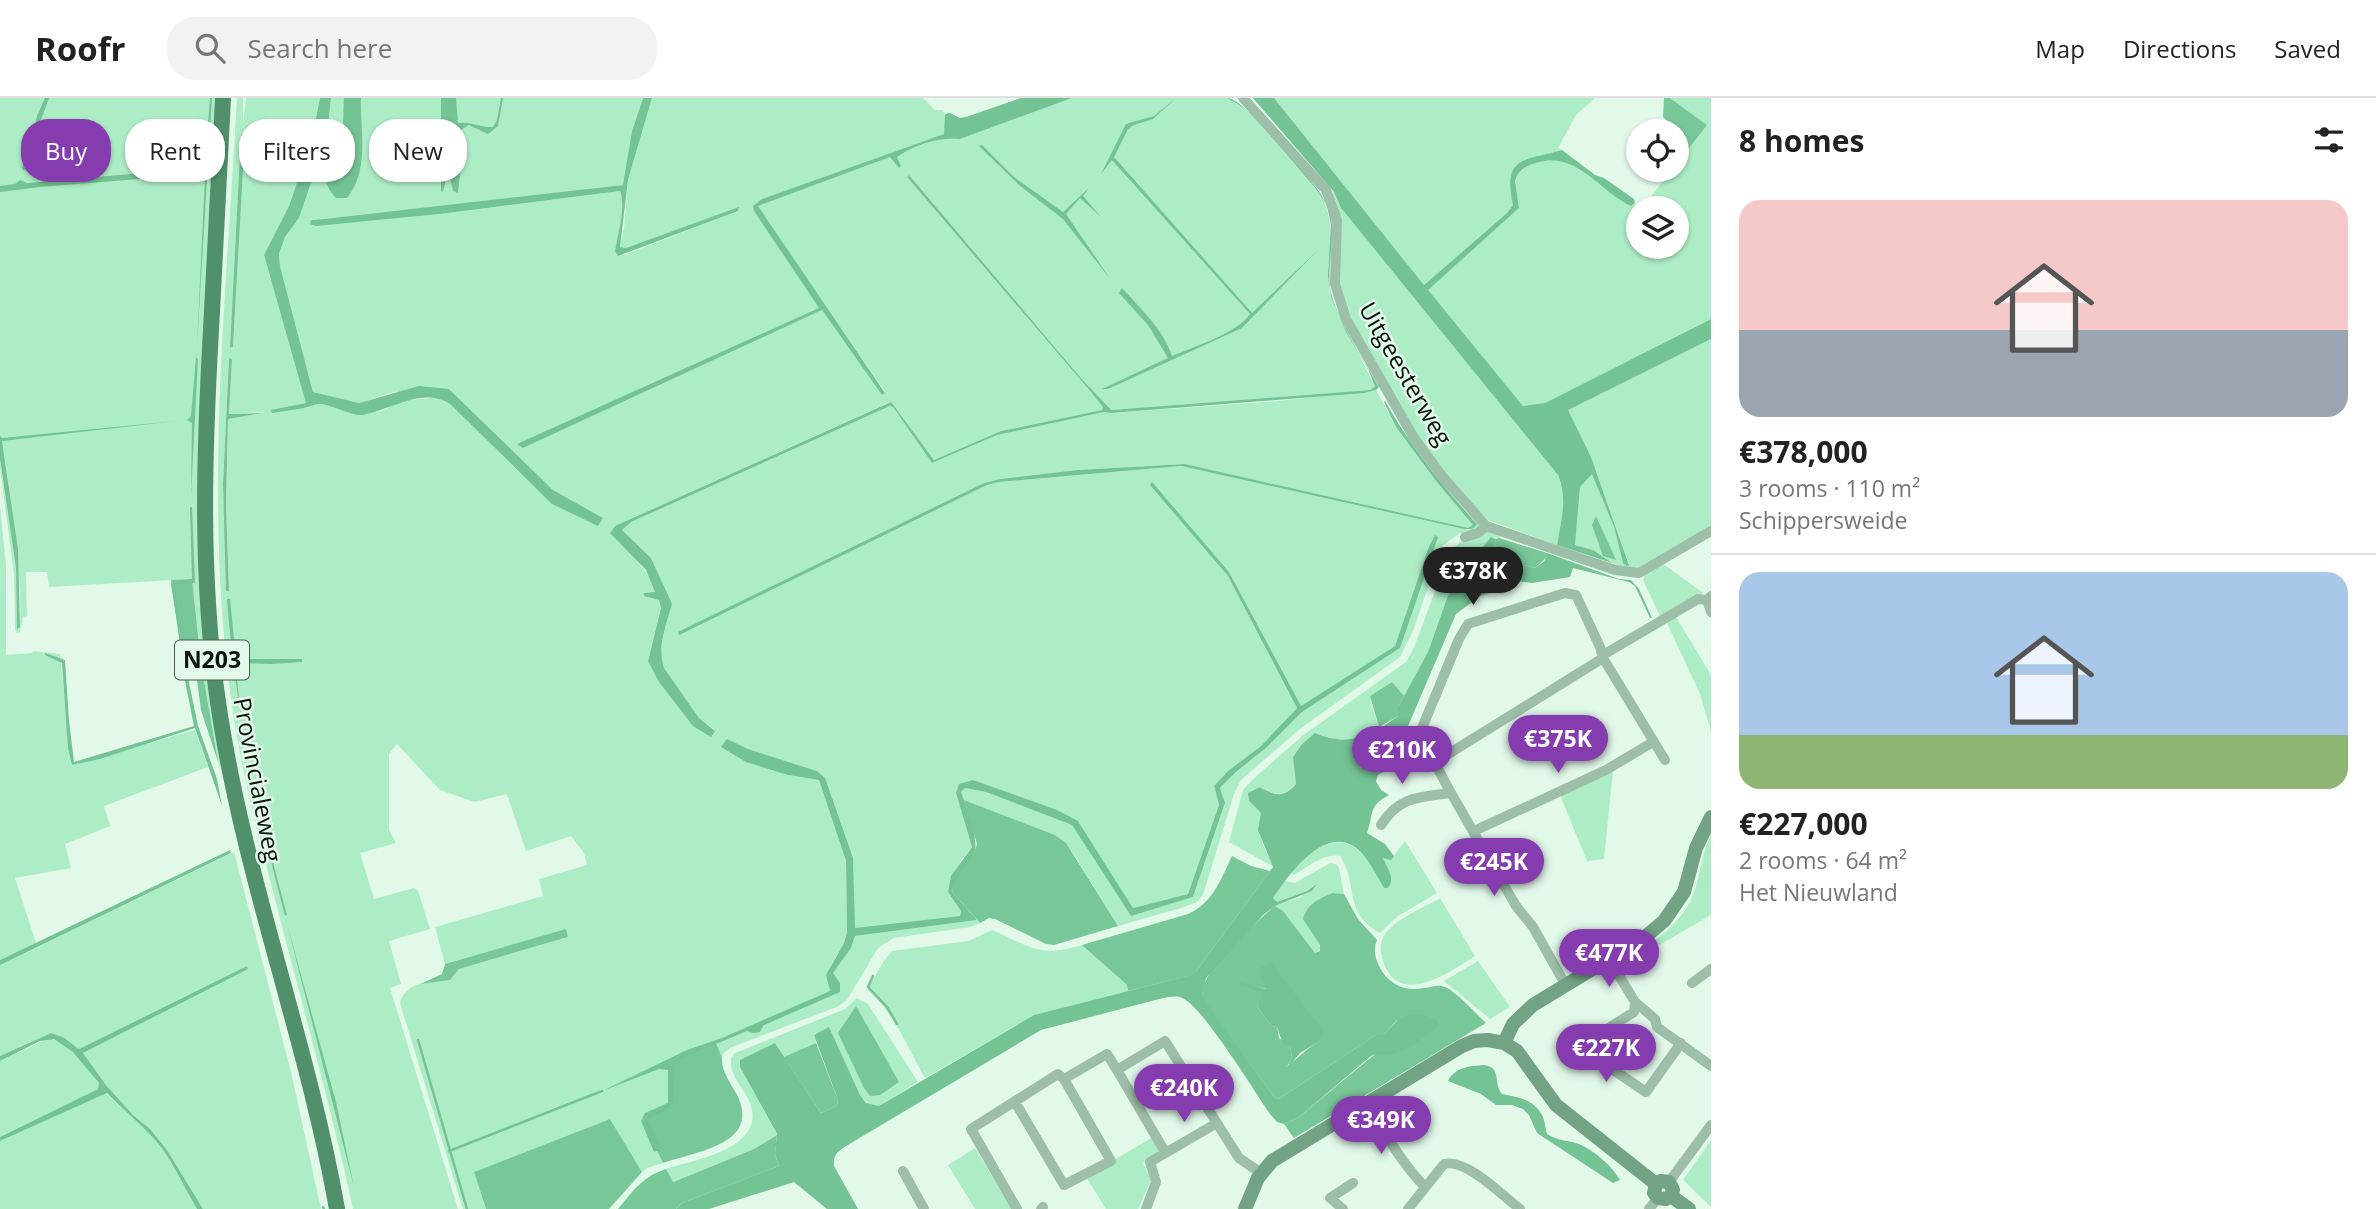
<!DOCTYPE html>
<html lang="en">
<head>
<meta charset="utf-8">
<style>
  body { margin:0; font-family:"Open Sans",sans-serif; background:#f2f2f2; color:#222; height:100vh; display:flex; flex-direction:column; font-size:26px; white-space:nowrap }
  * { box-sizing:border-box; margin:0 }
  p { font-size:23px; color:#767676 }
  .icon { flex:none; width:38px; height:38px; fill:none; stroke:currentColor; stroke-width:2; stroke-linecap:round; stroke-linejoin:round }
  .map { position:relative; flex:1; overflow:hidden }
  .side { display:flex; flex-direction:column; background:#fff; width:665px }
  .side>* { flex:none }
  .top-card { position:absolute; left:21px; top:21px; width:665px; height:63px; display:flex; gap:14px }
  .fabs { position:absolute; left:1626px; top:21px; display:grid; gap:14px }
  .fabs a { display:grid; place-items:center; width:63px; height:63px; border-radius:50%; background:#fff; box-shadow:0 2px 5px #0004; font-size:35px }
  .price { position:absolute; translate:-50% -60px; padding:0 16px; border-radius:24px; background:#853cae; color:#fff; font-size:23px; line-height:46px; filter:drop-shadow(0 2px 4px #0008) }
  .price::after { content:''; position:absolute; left:50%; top:42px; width:21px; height:16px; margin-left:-10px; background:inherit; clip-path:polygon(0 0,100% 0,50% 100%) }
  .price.active { background:#222; color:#fff }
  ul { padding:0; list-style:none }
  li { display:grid; align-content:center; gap:14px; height:371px; padding:0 28px }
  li+li { border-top:2px solid #e0e0e0 }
  li span { display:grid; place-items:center; height:217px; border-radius:21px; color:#555 }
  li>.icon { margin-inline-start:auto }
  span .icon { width:126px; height:126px; fill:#fffc; stroke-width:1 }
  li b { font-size:30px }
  h2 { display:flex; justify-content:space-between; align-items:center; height:84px; padding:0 28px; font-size:30px }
  .tag { padding:0 24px; border-radius:28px; background:#fff; box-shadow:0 2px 5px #0004; font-size:24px; line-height:63px }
  .tag.active { background:#853cae; color:#fff }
  header { display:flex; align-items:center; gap:42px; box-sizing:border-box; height:98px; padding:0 35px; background:#fff; border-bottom:2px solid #e0e0e0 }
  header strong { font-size:33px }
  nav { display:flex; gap:38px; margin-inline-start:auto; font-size:24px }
  .search { width:490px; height:63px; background:#f2f2f2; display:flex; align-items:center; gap:18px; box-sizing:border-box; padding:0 24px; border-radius:28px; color:#767676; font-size:26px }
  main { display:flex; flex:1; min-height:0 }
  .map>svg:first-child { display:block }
  .green { fill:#adedc5; fill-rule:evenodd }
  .forest { fill:#78c798; fill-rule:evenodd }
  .water { fill:#74c394 }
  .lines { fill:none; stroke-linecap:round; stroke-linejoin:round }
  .stream { stroke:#74c394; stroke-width:2.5 }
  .street { stroke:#9dbea8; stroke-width:10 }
  .secondary { stroke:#71a384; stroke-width:14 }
  .primary { stroke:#50906a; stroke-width:16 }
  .labels { text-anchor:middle; stroke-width:5; stroke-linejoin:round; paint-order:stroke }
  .shield { fill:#e2f9ea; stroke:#4c5850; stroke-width:2 }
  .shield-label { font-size:23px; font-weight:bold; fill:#0b130e }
  .street-label { font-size:24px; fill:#0b130e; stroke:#e2f9ea }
</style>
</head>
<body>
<header>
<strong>Roofr</strong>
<div class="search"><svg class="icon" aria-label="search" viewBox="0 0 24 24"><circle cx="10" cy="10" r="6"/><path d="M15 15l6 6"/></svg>Search here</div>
<nav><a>Map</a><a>Directions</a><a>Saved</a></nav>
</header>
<main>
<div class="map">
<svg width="1711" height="1111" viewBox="0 0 1711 1111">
  <rect width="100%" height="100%" fill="#e2f9ea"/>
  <path class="green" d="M0 0H219L203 274 224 680 218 664 201 565 192 481 49 489 47 474H26L27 518 23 519 20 534 17 535 15 532 14 476 0 369V361L16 470 17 531 20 528C22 496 17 463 13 430 10 400 8 367 0 338Z
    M237 0H243V25L246 0H320L311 44 289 108 264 157 307 305 302 306 307 310 315 306 335 308 358 317 382 313 400 303 440 299 450 306 517 372 598 428 602 420 553 392 449 291 393 294 359 305 313 294 280 168 279 156 285 139 299 120 327 39 331 0H643L632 33 624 87 316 122 356 124 440 116 620 93C626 110 618 135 615 153L624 157 738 113 739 110 626 150 620 149 624 130 628 82 652 0H923L935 12H942L945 16V36L762 101 754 113 820 210 523 350 822 212 882 297 885 294 757 108 890 59 901 68 897 59C915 47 939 39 960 41L1072 0H1227L1246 11 1266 32 1322 99C1336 126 1330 161 1329 191L1331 199 1375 289 1370 292 1110 312 1080 279 909 77 907 79 1091 294 1103 309 1102 312 1001 333 934 362 890 304 615 428 610 435C632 457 656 478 661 509L648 563 693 628 715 632 699 620 664 570 661 561 663 538 662 487 651 460 622 432 631 424 890 308 893 309 932 365 997 337 1104 314 1111 315 1279 303 1376 292 1396 329 1436 383 1474 427 1468 430 1185 366 1078 372 984 385 679 535 987 387 999 384 1181 368 1464 431 1469 432 1477 426 1481 427 1480 430 1468 436 1460 435 1442 448 1413 533 1400 559 1300 631 1241 682 1234 696 1203 797 1197 804 1181 810 1118 828 1071 752 1055 737 964 702 961 694 965 690 986 694 1072 727 1131 818 1193 799 1225 706 1220 690 1236 674 1267 649 1302 614 1400 550 1428 452 1395 548 1301 609 1229 474 1151 387 1228 478 1297 610 1261 648 1228 673 1214 688 1219 707 1188 796 1133 810 1078 723 973 682 956 695 972 749 961 762 948 794 961 813 960 818 854 831 853 760 817 673 748 651 727 642 722 649 788 677 819 682 846 763 847 834 844 845 831 867 851 850 855 838 977 822 980 825 970 829 894 840 878 850 847 902 837 909 732 949 724 955 722 960 716 946 668 1009 643 1022 663 1065 647 1070 642 1074 610 1021 474 1074 486 1111H463L400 905C405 884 430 883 450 882L459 871 568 839 565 832 445 866 435 829 543 798 539 781 587 767 584 755 571 738 526 753 507 696 475 704 440 692 397 646 389 656V732L396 745 360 755 374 801 414 790 418 793 430 831 389 843 401 886 390 890 458 1111H353C331 1009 303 910 277 809 261 747 244 685 234 621 202 416 226 207 237 0ZM241 36 243 37 244 55 233 249 230 250ZM229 260 232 261 229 316 263 314V315L228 321 226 406 229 493H227L223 386Z
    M1274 0H1595L1576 17 1558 50 1562 52 1539 58 1515 68 1513 107 1507 115 1424 187Z
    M1670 0H1711V221L1545 305 1523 308 1427 192 1519 110 1515 84C1519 71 1527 67 1539 64 1578 54 1600 94 1631 108L1635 105 1636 108 1644 107 1672 72H1676L1677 66 1707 27ZM1638 110H1676V149H1638Z
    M1334 94 1341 110 1558 377C1568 400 1561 423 1557 447L1488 422 1456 391 1413 336 1345 211 1337 186 1331 97Z
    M1711 241V430L1642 470 1629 472 1620 471 1593 452 1575 447 1580 389 1592 375 1614 429 1623 465 1629 466 1591 359 1567 312Z
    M0 408 6 467V557L32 555 33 553 60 556 72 667 195 632 208 669 104 708 110 728 65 746 71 770 15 780 36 845 0 862Z
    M1489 431 1502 437 1499 440 1491 439 1452 486 1428 554 1404 598 1392 584 1370 604 1379 629C1358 644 1339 645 1315 635L1302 646 1293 659 1296 686C1284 699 1275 698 1260 689L1249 703 1261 715 1262 745 1274 769 1229 744 1243 692 1252 682 1302 638 1406 564 1413 552 1450 453 1463 442Z
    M1662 465 1703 495 1664 519 1660 518 1643 482 1645 477Z
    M1676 519 1711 577V633L1700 596 1667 525Z
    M1613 673 1604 761 1587 763 1560 697Z
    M1711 736V817L1642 857 1641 854C1665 834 1687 820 1696 788 1701 771 1703 753 1711 736Z
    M1405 743 1437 795 1398 818 1380 835C1342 814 1359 786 1340 758 1321 756 1310 768 1294 777L1290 775C1303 758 1332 734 1354 749 1367 758 1376 776 1384 790L1383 759 1391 761Z
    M234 754 291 974 321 1111H203L167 1052 150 1031 133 1017 106 987 83 955 247 871V868L79 951 63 939 51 935 0 958V867Z
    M1330 765 1336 766 1339 770 1344 796 1333 795 1320 852 1315 855 1283 813 1275 808 1301 799 1314 788 1307 793 1277 804 1272 800 1285 783 1295 785Z
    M1440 800 1475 858C1450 874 1398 911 1383 863 1380 855 1380 843 1385 836 1397 820 1423 810 1440 800Z
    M992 832C1031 849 1039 860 1082 847L1127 887 1128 893 1034 917 925 980C908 951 894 913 867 892L883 864 892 853 969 843Z
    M1478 863 1510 909 1490 921 1444 883Z
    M857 900 868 906 918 984 879 1008C869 1008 866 1005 860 997L829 930 814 937 816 945 784 959 775 946 740 962V969L777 1037 754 1051 672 1084 666 1071C694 1062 759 1052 752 1012 749 996 734 984 731 968V960L735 955 845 911Z
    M47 941C70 940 86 969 99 985L98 991 0 1039V963Z
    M106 995C124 1013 145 1029 161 1049 175 1068 185 1091 197 1111H0V1043Z
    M1151 1040 1160 1054 1143 1065 1151 1082 1138 1111H1106L1086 1079Z
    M1711 1042V1109L1683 1082Z
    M975 1050 1012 1111H975L948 1067Z"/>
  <path class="forest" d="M1664 0H1670L1707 27 1677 66V57L1687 42 1663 19Z
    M1596 418 1616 462 1603 458 1592 427Z
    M1499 440 1547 455V459L1535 470C1519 465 1505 466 1491 458L1496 441Z
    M192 481 201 565 218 664 201 612 195 568 191 560 181 553 171 482Z
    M1392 584 1404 598 1398 609V618L1379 629 1370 598Z
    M964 702 1055 737 1066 745 1118 828 1054 847 1046 846 995 821 989 820 980 825 952 794 955 779 974 755 977 746Z
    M1232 758 1251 768 1270 773 1197 872 1192 877 1128 893 1127 887 1082 847 1188 816C1213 805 1221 781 1232 758Z
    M1333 795 1344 796 1358 821 1377 842C1373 851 1375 859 1379 868 1388 886 1404 894 1424 890 1431 889 1438 886 1445 889 1457 894 1475 915 1486 925L1294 1040 1284 1026 1299 1019 1375 956 1398 921 1384 937H1376L1279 1001 1274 999 1202 899C1203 893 1203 887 1206 882 1214 864 1258 821 1275 808L1283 813 1315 855 1320 853V847L1303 821C1307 806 1320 800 1333 795ZM1239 885 1267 891 1320 943C1306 951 1299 959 1287 969L1292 959 1290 948 1279 940 1277 929 1271 928 1257 908 1263 894Z
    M566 831 568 839 459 871 450 882 420 886 442 876 445 866Z
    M856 908 899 984 880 997 870 998 864 990 838 935Z
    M716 945 722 960C721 972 730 985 736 995 763 1046 697 1053 663 1065L642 1021 668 1008 670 964Z
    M816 945 838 1002 837 1008 821 1015 784 959Z
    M610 1021 642 1074 609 1111H486L474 1074Z
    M777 1037 775 1056 779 1068 682 1105 676 1111H618C634 1092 642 1079 666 1071L673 1084 754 1051Z"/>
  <path class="water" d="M45 0H49L39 27 36 48 24 73 22 70 30 50 37 18Z
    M210 0H212L197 247 205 78 203 70 205 66Z
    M320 0H331L327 39 299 120 285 139 279 156 280 168 313 294 359 305 419 288 449 291 553 392 603 420 598 428 552 406 450 306C422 288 390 313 362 317 352 318 333 307 320 306 314 306 310 309 304 310 294 312 283 313 272 315L271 312 306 305 264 157 289 108 311 44Z
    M344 0H361C360 33 370 72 347 100H336C314 76 334 68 340 45 344 31 343 14 344 0Z
    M441 0H456L458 25C471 23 482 30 493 29L497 22 501 0H503L498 28 488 36 469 27 461 32 447 29 446 37 462 58 458 95 453 93 450 80H446L443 94 441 93Z
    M643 0H652L628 82 620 149 626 150 739 109 738 113 618 158 615 153C618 135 626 109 620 93L440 116 316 128 310 126 311 122H315L623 87 632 33Z
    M1021 0H1072L960 41C939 39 914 47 897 59L901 68 899 70 890 59 758 108 885 295 882 297 822 212 523 350 517 346 819 210 754 113 753 108 762 101 944 36 945 16 950 15 960 20 966 19Z
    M1176 0 1153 21 1134 27 1128 31 1114 59 1252 215 1317 153 1242 230 1108 291H1102L1168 260 1148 227 1119 195 1122 190C1141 211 1163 231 1172 258 1193 249 1238 235 1250 216L1112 62 1101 76 1126 26 1154 18Z
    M1227 0C1246 0 1324 93 1330 113 1337 141 1324 171 1332 199 1342 231 1363 261 1379 289L1376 292 1364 295 1111 315 1104 314 997 337 932 365 893 309 890 308 631 424 622 432 651 460 672 506C666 527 657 549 664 570L699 620 715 633 711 639 693 628 659 584 648 563 661 510 659 502 644 498V495L655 494 646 472 610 435 615 428 891 304 934 362 1001 333 1102 312 1103 309 1091 294 907 79 909 77 1080 279 1111 312 1370 292 1375 289 1369 273 1346 234 1331 199 1328 178 1331 127 1327 107 1315 90 1266 32 1246 11Z
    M1253 0H1274L1424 187 1507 115 1513 107C1502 57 1525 63 1562 52L1595 77 1604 80 1634 101 1635 105 1631 108C1600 94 1578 54 1539 64 1527 67 1519 71 1515 83L1519 110 1428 192 1523 308 1545 305 1711 221V241L1568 312 1591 359 1629 467 1626 468 1623 465 1614 429 1592 376 1580 389 1575 447 1593 452 1612 465 1557 447C1561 423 1568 400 1558 377L1341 110 1334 94Z
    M241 36H243L244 55 233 249 230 250Z
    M982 47 1014 79 1063 114 1089 90 1083 98 1101 119 1080 100 1066 116 1111 182 1063 121 1019 87 979 48Z
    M189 71 192 75 188 77 40 89 0 94V88L15 86 20 82 27 85Z
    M196 259 198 261 191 397 192 325 187 322 191 318Z
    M229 260 232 261 229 316 263 315 228 321 226 406 229 493H226L223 386Z
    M1385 303C1411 349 1442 387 1477 426 1475 431 1469 432 1464 431L1181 368 999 384 987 387 679 537 678 534 984 385 1001 381 1078 372 1185 366 1468 430 1473 427 1436 383 1396 329 1384 304Z
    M176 323 2 343 18 451 20 529 17 531 16 470 0 361V338L2 340Z
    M1152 384 1229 474 1301 608 1395 548 1428 451 1435 437 1438 439 1400 550 1302 614 1267 649 1236 674 1220 690 1225 705 1193 799 1131 818 1072 727 986 694 965 690 961 694C966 708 980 743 974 755 966 772 957 773 952 794L977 822 855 838 851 850 833 875 840 885V894L764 927 760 934 753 935 747 933 675 963 673 1005 668 1011 648 1021 662 1051 654 1054 641 1023 645 1015 668 1005V972L659 971 602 993 687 952 722 940 830 893 826 877 844 845 847 834 846 763 819 682 788 677 746 664 721 649 727 641 748 651 817 673 825 680 853 760 855 830 960 818 961 813 948 794 951 778 972 749 956 695 959 686 973 682 1057 712 1078 723 1133 810 1188 796 1219 707 1214 688 1228 673 1261 648 1297 610 1228 478 1150 387Z
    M190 409H192L195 485 176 486 175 489 183 548 181 550 171 486 172 484 192 481Z
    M1491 439 1496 441 1491 458C1505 466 1519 465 1535 470 1541 466 1547 463 1547 455L1619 481 1631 482 1639 491 1652 520H1650L1635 488 1629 484 1573 470 1570 479 1532 485 1516 483 1499 492 1480 498 1456 516 1405 635V641L1417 658 1380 668 1383 674 1378 677 1376 683 1381 692 1389 697C1368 708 1374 715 1367 735L1385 746 1394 758 1391 762 1383 760C1387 770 1396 780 1388 790H1384C1376 777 1368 759 1355 749 1323 727 1287 779 1273 800L1277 804 1307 793 1317 786 1312 793 1275 808 1263 817 1206 880 1202 898 1274 999 1279 1001 1376 937H1384C1402 916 1411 911 1437 922L1439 928C1422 941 1398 962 1375 956L1371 958 1299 1019 1284 1026 1277 1024 1270 1016C1254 993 1204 911 1184 901 1178 897 1170 899 1163 900L1041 932 846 1048C837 1054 833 1057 834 1068L858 1111H827L794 1084 709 1111H676L682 1105 779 1068 775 1056 777 1036 740 969V962L775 945 821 1015 837 1008 838 1002 814 937 829 929 860 997 866 1005 879 1008 1034 917 1191 877 1197 872 1273 769 1258 732 1261 715 1249 703 1248 695 1260 689C1275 698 1284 700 1296 686L1293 659 1302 646 1315 635C1348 649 1370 639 1398 618V609L1428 554 1452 486Z
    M227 501H230L236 561H302V564L271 566 238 565 236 566C241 651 265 735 287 817L285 818C257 713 235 609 227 501Z
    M45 555 65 562 69 623 74 664 194 628 183 573 182 566 185 565 198 628 217 681 222 708 195 630 100 661 72 667 68 650 62 565 45 557Z
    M230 752 231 755 0 867V862Z
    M287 826 336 1004 354 1089Z
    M1271 864 1324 934 1320 943 1300 955 1286 972 1292 959 1290 948 1283 946 1277 929 1271 928 1257 908 1262 894 1239 887V884L1266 891 1258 874 1261 869Z
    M247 868 248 871 83 955 106 987 133 1017 150 1031 167 1052 203 1111H197C185 1091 175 1068 161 1049 146 1030 124 1013 107 995L0 1043V1039L98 991 99 985 73 954 54 941 40 943 0 963V958L51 935 63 939 79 951Z
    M1484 967C1502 969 1493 986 1502 996 1517 999 1535 1001 1543 1019 1545 1024 1545 1030 1547 1036 1558 1043 1568 1042 1579 1046 1595 1053 1612 1068 1620 1082L1613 1085 1537 1035 1529 1017 1523 1011 1512 1007H1496L1481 996 1448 983C1455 969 1470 968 1484 967Z"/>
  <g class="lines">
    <path class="stream" d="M873 878 868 889 887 909 897 926
      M418 942 467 1111
      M449 1053 602 993
      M323 1109 324 1111"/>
    <path class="street" d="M1243 0 1326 92 1337 122 1335 186 1346 221 1414 340 1442 378 1486 428 1615 472 1639 475 1711 433
      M1465 439 1478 435 1486 428
      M1711 498 1707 502 1711 514
      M1603 557 1698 501 1707 502
      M1437 663 1417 642 1459 541 1468 526 1565 495 1576 497 1600 549 1603 560
      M1381 727C1399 698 1420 699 1451 695
      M1474 733 1606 672 1653 644
      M1609 861 1635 904 1655 921 1657 929 1711 968
      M1692 885 1711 871
      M1565 886 1533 829 1516 808 1451 695 1438 671 1437 663 1603 560 1665 662
      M1635 904 1634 914 1588 943 1603 965 1646 994 1681 945
      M1117 972 1165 1054
      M1015 1004 1064 1087 1111 1063 1064 981
      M1367 1006C1384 1034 1401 1064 1424 1088
      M903 1073 924 1111
      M1669 1084 1711 1027
      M1017 1111 971 1031 1058 976 1064 981 1107 956 1117 972 1165 943 1239 1060 1261 1075
      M1041 1111 1043 1109
      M1146 1111 1156 1084 1150 1064 1217 1025
      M1343 1111 1330 1100 1353 1085
      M1408 1111 1444 1066C1466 1060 1503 1098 1520 1111
      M1649 1111 1658 1100"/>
    <path class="secondary" d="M1504 945 1513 926 1533 907 1645 839 1664 823 1684 794 1696 750 1711 719
      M1656 1086 1661 1083 1669 1084 1673 1092 1671 1098
      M1656 1086 1654 1095 1658 1100 1666 1101 1671 1098
      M1671 1098 1689 1111
      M1245 1111 1258 1080 1272 1063 1462 948 1474 943 1488 942 1504 945 1517 953 1556 1007 1656 1086"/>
    <path class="primary" d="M223 0C219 77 215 154 211 232 204 356 200 480 218 604 243 777 307 940 337 1111"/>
  </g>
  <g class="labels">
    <rect class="shield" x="175" y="542.5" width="74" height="39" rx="5"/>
    <g class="shield-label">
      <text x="212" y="570">N203</text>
    </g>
    <g class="street-label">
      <text transform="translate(1405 276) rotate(60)" y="8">Uitgeesterweg</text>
      <text transform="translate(257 682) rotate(79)" y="8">Provincialeweg</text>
    </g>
  </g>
</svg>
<div class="fabs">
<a><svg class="icon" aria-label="locate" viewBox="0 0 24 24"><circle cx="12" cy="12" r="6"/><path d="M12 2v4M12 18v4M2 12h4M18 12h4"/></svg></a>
<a><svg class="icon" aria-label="layers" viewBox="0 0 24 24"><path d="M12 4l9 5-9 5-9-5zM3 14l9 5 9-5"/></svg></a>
</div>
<b class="price active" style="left:1473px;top:509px">€378K</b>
<b class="price" style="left:1558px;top:677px">€375K</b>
<b class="price" style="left:1402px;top:688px">€210K</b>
<b class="price" style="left:1494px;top:800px">€245K</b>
<b class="price" style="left:1609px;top:891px">€477K</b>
<b class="price" style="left:1606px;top:986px">€227K</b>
<b class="price" style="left:1184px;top:1026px">€240K</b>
<b class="price" style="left:1381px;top:1058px">€349K</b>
<div class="top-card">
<a class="tag active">Buy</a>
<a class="tag">Rent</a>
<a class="tag">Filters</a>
<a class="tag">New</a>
</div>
</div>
<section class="side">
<h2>8 homes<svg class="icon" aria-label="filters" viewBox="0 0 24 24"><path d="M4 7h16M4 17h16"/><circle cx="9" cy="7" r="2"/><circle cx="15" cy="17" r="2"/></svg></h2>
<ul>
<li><span style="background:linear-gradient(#f6c9c9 60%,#9aa5b1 0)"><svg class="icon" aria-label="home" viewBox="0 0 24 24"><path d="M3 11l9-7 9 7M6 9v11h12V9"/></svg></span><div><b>€378,000</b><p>3 rooms · 110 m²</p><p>Schippersweide</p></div></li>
<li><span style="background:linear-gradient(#a9c7e8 75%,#8fb573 0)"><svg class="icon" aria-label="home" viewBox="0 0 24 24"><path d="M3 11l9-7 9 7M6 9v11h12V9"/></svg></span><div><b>€227,000</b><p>2 rooms · 64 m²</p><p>Het Nieuwland</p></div></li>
</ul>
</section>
</main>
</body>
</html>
